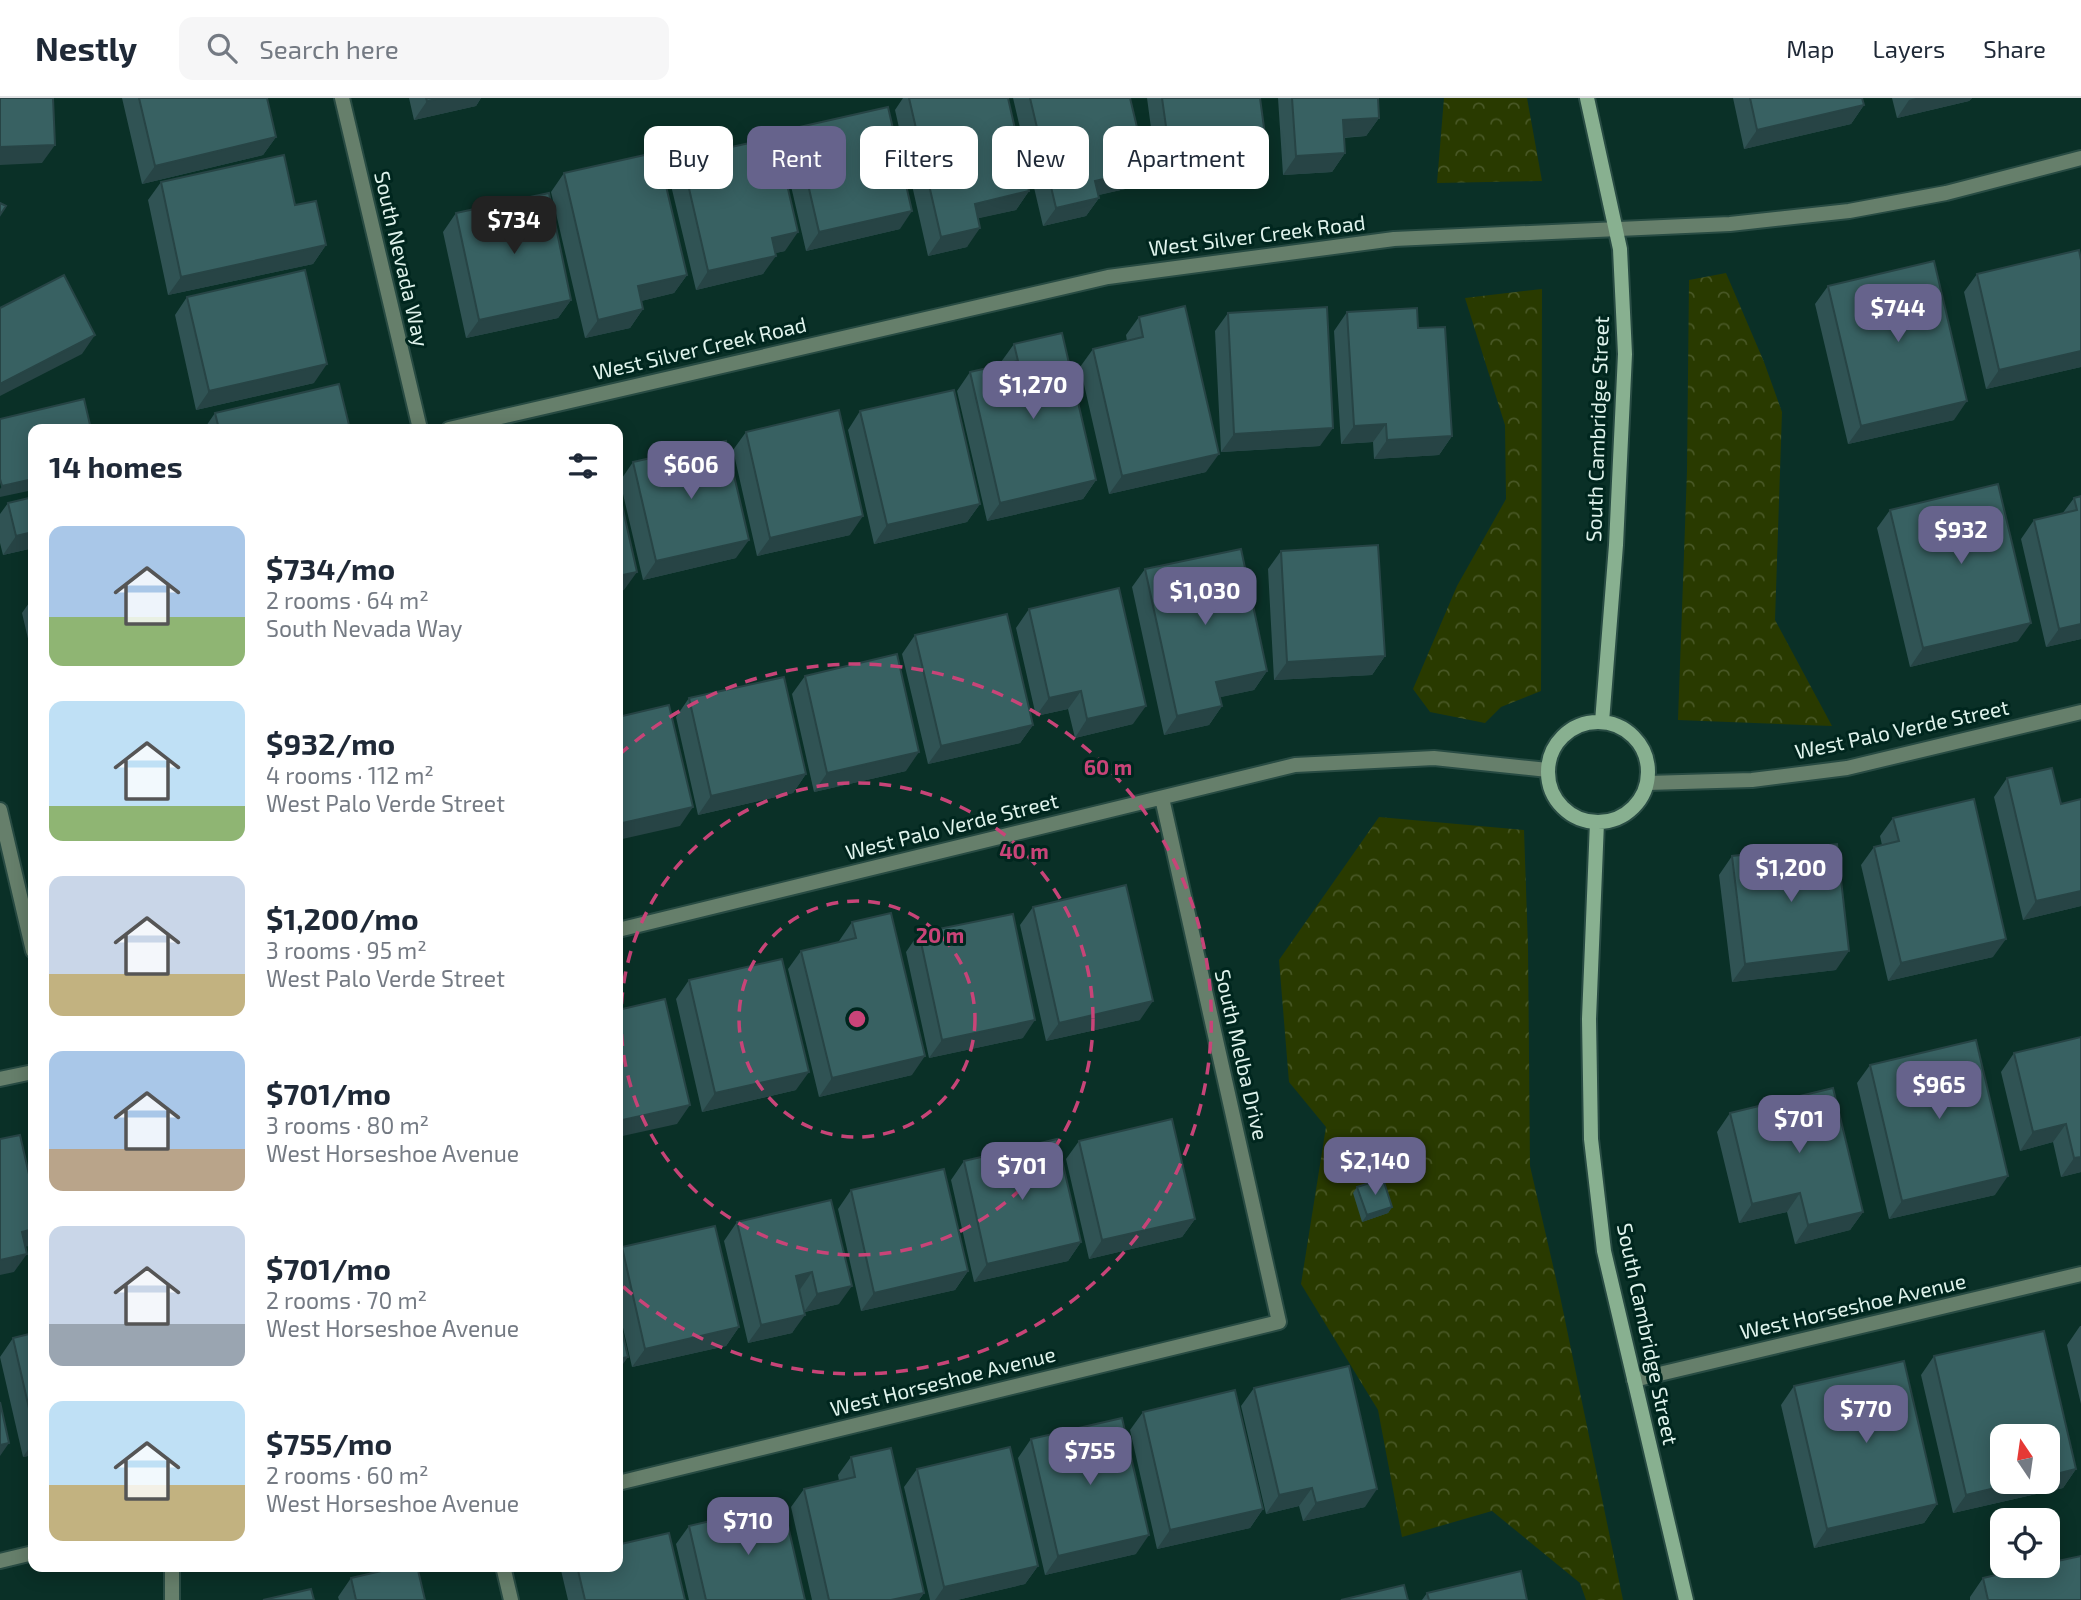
<!DOCTYPE html>
<html lang="en">
<head>
<meta charset="utf-8">
<style>
  body { margin:0; font-family:"Exo 2",sans-serif; background:#f6f6f7; color:#1f2937; height:100vh; display:flex; flex-direction:column; font-size:26px; white-space:nowrap }
  * { box-sizing:border-box; margin:0 }
  p { font-size:23px; color:#747a83 }
  .icon { flex:none; width:38px; height:38px; fill:none; stroke:currentColor; stroke-width:2; stroke-linecap:round; stroke-linejoin:round }
  .map { position:relative; flex:1; overflow:hidden }
  .details { position:absolute; left:28px; top:326px; width:595px; height:1148px; display:flex; flex-direction:column; background:#fff; border-radius:14px; box-shadow:0 4px 18px #0003 }
  .details>* { flex:none }
  .banner { position:absolute; left:644px; top:28px; width:665px; height:63px; display:flex; gap:14px }
  .needle { width:46px; rotate:347deg }
  .fabs { position:absolute; left:1990px; top:1326px; display:grid; gap:14px }
  .fabs a { display:grid; place-items:center; width:70px; height:70px; border-radius:14px; background:#fff; box-shadow:0 4px 18px #0003; font-size:35px }
  .price { position:absolute; translate:-50% -60px; padding:0 16px; border-radius:14px; background:#66638c; color:#fff; font-size:23px; line-height:46px; filter:drop-shadow(0 2px 4px #0008) }
  .price::after { content:''; position:absolute; left:50%; top:42px; width:21px; height:16px; margin-left:-10px; background:inherit; clip-path:polygon(0 0,100% 0,50% 100%) }
  .price.current { background:#222; color:#fff }
  ul { padding:0; list-style:none }
  li { display:flex; align-items:center; gap:21px; height:175px; padding:0 21px }
  li span { display:grid; place-items:center; flex:none; width:196px; height:140px; border-radius:14px; color:#555 }
  li>.icon { margin-inline-start:auto }
  span .icon { width:84px; height:84px; fill:#fffc; stroke-width:1 }
  li b { font-size:30px }
  h2 { display:flex; justify-content:space-between; align-items:center; height:84px; padding:0 21px; font-size:30px }
  .tag { padding:0 24px; border-radius:14px; background:#fff; box-shadow:0 4px 18px #0003; font-size:24px; line-height:63px }
  .tag.current { background:#66638c; color:#fff }
  header { display:flex; align-items:center; gap:42px; box-sizing:border-box; height:98px; padding:0 35px; background:#fff; border-bottom:2px solid #e0e1e3 }
  header strong { font-size:33px }
  nav { display:flex; gap:38px; margin-inline-start:auto; font-size:24px }
  .search { width:490px; height:63px; background:#f6f6f7; display:flex; align-items:center; gap:18px; box-sizing:border-box; padding:0 24px; border-radius:14px; color:#747a83; font-size:26px }
  .map>svg:first-child { display:block }
  .park { fill:url(#park-crowns) }
  .lines { fill:none; stroke-linecap:round; stroke-linejoin:round }
  .street-casing { stroke:#284b43; stroke-width:18 }
  .secondary-casing { stroke:#284b43; stroke-width:18 }
  .street { stroke:#667f6b; stroke-width:14 }
  .secondary { stroke:#88b090; stroke-width:14 }
  .wall { fill:#305354 }
  .shaded-wall { fill:#274445 }
  .building { fill:#386162; stroke:#274445; stroke-width:2 }
  .ring { fill:none; stroke:#c84478; stroke-width:3.5; stroke-dasharray:12 9 }
  .labels { text-anchor:middle; stroke-width:6; stroke-linejoin:round; paint-order:stroke }
  .street-label { font-size:21px; fill:#dff3ec; stroke:#00261e }
  .centre { fill:#c84478; stroke:#00261e; stroke-width:3.5 }
  .ring-label { font-size:21px; text-anchor:middle; font-weight:bold; fill:#c84478; stroke:#00261e; stroke-width:6; stroke-linejoin:round; paint-order:stroke }
</style>
</head>
<body>
<header>
<strong>Nestly</strong>
<div class="search"><svg class="icon" aria-label="search" viewBox="0 0 24 24"><circle cx="10" cy="10" r="6"/><path d="M15 15l6 6"/></svg>Search here</div>
<nav><a>Map</a><a>Layers</a><a>Share</a></nav>
</header>
<div class="map">
<svg width="2081" height="1502" viewBox="0 0 2081 1502">
  <defs>
    <pattern id="park-crowns" width="20" height="18" patternUnits="userSpaceOnUse" patternTransform="scale(1.75)"><rect width="20" height="18" fill="#293a00"/><path d="M2 6a3 3 0 1 1 6 0M12 15a3 3 0 1 1 6 0" fill="none" stroke="#485725"/></pattern>
  </defs>
  <rect width="100%" height="100%" fill="#0a3027"/>
  <path class="park" d="M1444 0H1527L1542 83 1437 85Z
    M1726 175 1764 264 1782 314 1775 522 1832 628 1678 622 1687 373 1689 182Z
    M1542 191 1541 593 1501 609 1485 625 1430 614 1413 591 1457 488 1506 401 1505 327 1465 200Z
    M1379 719 1524 732 1528 849 1530 1068 1560 1198 1623 1502H1586L1580 1485 1492 1413 1402 1439 1378 1312 1301 1186 1326 1029 1289 984 1279 862Z"/>
  <g class="lines">
    <defs>
      <path id="street" d="M342 0 420 331
        M449 331 1108 179 1394 141 1730 126 1849 113 1946 95 2081 60
        M1647 685 1752 682 1847 670 2081 614
        M0 712 33 853
        M618 832 1295 667 1434 660 1548 672
        M0 981 33 974
        M1634 1282 2081 1176
        M618 1385 1279 1224 1162 700
        M0 1463 33 1455
        M172 1468V1502
        M503 1468 511 1502"/>
      <path id="secondary" d="M1587 0 1620 151 1625 256 1616 447 1602 624
        M1548 674a50 50 0 1 1 100 0a50 50 0 1 1-100 0Z
        M1597 724 1589 921 1591 1041 1604 1153 1686 1502"/>
    </defs>
    <use href="#street" class="street-casing"/>
    <use href="#secondary" class="secondary-casing"/>
    <use href="#street" class="street"/>
    <use href="#secondary" class="secondary"/>
  </g>
  <path class="wall" d="M122 0H267L276 39 263 57 142 86Z
    M409 0H481L476 8 414 22Z
    M903 0H1008L1029 93 1016 112 978 120 967 149 928 158 895 12Z
    M1013 0H1130L1134 89 1098 97 1099 100 1086 118 1043 128Z
    M1147 0H1260L1267 52 1254 70 1158 82Z
    M1278 0H1378L1379 20 1366 38 1344 40 1345 55 1332 74 1283 77Z
    M1733 0H1862L1864 7 1851 26 1744 51Z
    M1892 0H1972L1969 3 1897 20Z
    M795 30 900 131 806 153 782 49Z
    M682 60 785 153 775 155 763 176 696 192 669 79Z
    M564 75 687 177 674 195 641 203 643 211 630 230 585 240 551 94Z
    M161 84 295 107 326 147 313 166 168 197 148 102Z
    M456 115 571 202 558 220 466 240 443 134Z
    M2081 162V269L1986 291 1964 194 1977 176Z
    M1828 188 1954 322 1848 346 1815 206Z
    M187 199 314 285 196 312 175 217Z
    M1347 214 1452 338 1439 357 1374 361 1373 344 1341 346 1334 233Z
    M1228 215 1320 348 1221 354 1215 233Z
    M1139 219 1206 374 1109 396 1080 269 1093 251 1127 243 1126 237Z
    M1014 246 1096 382 1083 401 987 423 957 293 970 274 1002 267 1001 264Z
    M860 313 980 406 967 424 874 446 848 332Z
    M215 315 350 331H204Z
    M746 334 850 437 757 458 733 352Z
    M633 364 736 460 643 482 620 383Z
    M2081 398V541L2046 549 2021 441 2034 422 2062 416 2074 400Z
    M33 399V471L29 451 3 457 0 445V416L8 405Z
    M1890 412 2018 543 1910 569 1877 430Z
    M1281 453 1385 558 1372 577 1274 582 1268 471Z
    M1145 471 1267 573 1254 592 1220 599 1222 608 1209 627 1164 637 1132 489Z
    M31 502H33V562L22 515Z
    M1029 511 1133 626 1075 640 1068 611 1036 618 1016 530Z
    M915 537 1033 627 1020 645 928 666 902 556Z
    M805 578 906 673 814 694 792 596Z
    M689 600 806 676 793 695 698 717 676 619Z
    M2007 680 2061 706 2081 701V808L2023 822 1994 699Z
    M1893 720 1993 859 1888 883 1861 767 1874 749 1882 747 1880 738Z
    M1732 758 1836 872 1732 884 1719 777Z
    M1033 809 1140 922 1046 943 1020 827Z
    M852 824 912 977 819 999 788 871 801 853 839 844V843Z
    M919 835 1023 940 929 960 906 854Z
    M689 882 796 992 702 1014 676 901Z
    M2081 939V1074L2061 1079 2053 1044 2020 1053 2001 974 2014 955Z
    M1870 967 1995 1097 1889 1121 1857 985Z
    M1730 1015 1863 1114 1850 1132 1795 1146 1787 1114 1739 1125 1717 1034Z
    M1079 1043 1195 1121 1182 1139 1089 1161 1066 1061Z
    M964 1063 1081 1144 1068 1163 974 1184 951 1082Z
    M1357 1089 1392 1109 1388 1115 1362 1124 1353 1095Z
    M851 1092 968 1173 955 1192 861 1213 838 1111Z
    M831 1102 839 1206 805 1214 792 1235 748 1245 724 1143 737 1124Z
    M622 1149 739 1229 726 1248 632 1269 618 1208V1155Z
    M2080 1228H2081V1306L2067 1247Z
    M33 1235V1357L23 1359 0 1259 13 1240Z
    M1934 1258 2076 1371 2063 1390 1953 1415 1921 1277Z
    M1794 1288 1937 1406 1924 1425 1814 1450 1781 1307Z
    M1254 1290 1365 1409 1303 1423 1299 1408 1266 1416 1241 1308Z
    M1143 1314 1263 1411 1250 1430 1157 1451 1130 1332Z
    M1031 1341 1136 1456 1045 1477 1018 1360Z
    M851 1359 924 1495 919 1502H812L791 1409 804 1391 839 1383 838 1377Z
    M917 1371 1038 1468 1025 1486 957 1502H930L904 1389Z
    M689 1428 805 1502H689L676 1446Z
    M621 1446 685 1502H568L560 1468H618Z
    M351 1480 425 1502H339L338 1499Z
    M1983 1480 2081 1502H1970V1499Z
    M1427 1495 1527 1502H1422Z"/>
  <path class="shaded-wall" d="M442 0H481L476 8 414 22 427 3Z
    M1916 0H1972L1969 3 1897 20 1909 2Z
    M1864 7 1851 26 1744 51 1757 32Z
    M1379 20 1366 38 1330 40 1343 22Z
    M276 39 263 57 142 86 155 68Z
    M55 47 42 65 0 67V49Z
    M1267 52 1254 70 1158 82 1171 64Z
    M1345 55 1332 74 1283 77 1296 58Z
    M1147 71 1134 89 1082 101 1095 83Z
    M1029 93 1016 112 962 124 975 106Z
    M1099 100 1086 118 1043 128 1056 110Z
    M912 113 900 131 806 153 819 134Z
    M980 130 967 149 928 158 941 139Z
    M798 134 785 153 759 159 772 140Z
    M326 147 313 166 168 197 181 179Z
    M776 158 763 176 696 192 708 173Z
    M687 177 674 195 625 207 638 188Z
    M571 202 558 220 466 240 479 222Z
    M643 211 630 230 585 240 598 222Z
    M95 237 82 256 0 298V286Z
    M2081 253V269L1986 291 1999 272Z
    M327 266 314 285 196 312 209 293Z
    M1967 303 1954 322 1848 346 1861 328Z
    M1386 326 1373 344 1341 346 1354 328Z
    M1333 330 1320 348 1221 354 1234 336Z
    M1452 338 1439 357 1374 361 1387 342Z
    M1219 356 1206 374 1109 396 1122 378Z
    M33 381V392L0 399V391L2 388Z
    M1096 382 1083 401 987 423 1000 405Z
    M980 406 967 424 874 446 887 427Z
    M863 418 850 437 757 458 770 440Z
    M33 434V444L29 451 3 457 16 438Z
    M749 442 736 460 643 482 656 463Z
    M637 474 624 492 618 494V478Z
    M2031 525 2018 543 1910 569 1923 550Z
    M2081 526V541L2046 549 2059 531Z
    M1385 558 1372 577 1274 582 1287 564Z
    M1267 573 1254 592 1203 603 1216 584Z
    M1081 593 1068 611 1036 618 1049 600Z
    M1146 608 1133 626 1075 640 1087 621Z
    M1222 608 1209 627 1164 637 1177 618Z
    M1033 627 1020 645 928 666 941 648Z
    M919 654 906 673 814 694 827 675Z
    M806 676 793 695 698 717 711 698Z
    M693 709 680 728 618 742V726Z
    M2081 793V808L2023 822 2036 803Z
    M2006 841 1993 859 1888 883 1901 865Z
    M1849 853 1836 872 1732 884 1745 866Z
    M1153 903 1140 922 1046 943 1059 925Z
    M1035 922 1023 940 929 960 942 942Z
    M925 958 912 977 819 999 832 980Z
    M809 974 796 992 702 1014 715 995Z
    M690 1007 677 1026 618 1039V1023Z
    M2066 1026 2053 1044 2020 1053 2033 1034Z
    M2081 1059V1074L2061 1079 2074 1060Z
    M2008 1078 1995 1097 1889 1121 1902 1103Z
    M1800 1095 1787 1114 1739 1125 1752 1106Z
    M1392 1109 1388 1115 1362 1124 1367 1117Z
    M1863 1114 1850 1132 1795 1146 1808 1127Z
    M1195 1121 1182 1139 1089 1161 1102 1142Z
    M33 1131V1141L29 1148 9 1152 22 1134Z
    M1081 1144 1068 1163 974 1184 987 1166Z
    M27 1156 14 1174 0 1177V1162Z
    M968 1173 955 1192 861 1213 874 1195Z
    M812 1174 799 1193 796 1178Z
    M852 1188 839 1206 804 1214 817 1196Z
    M805 1217 792 1235 748 1245 761 1227Z
    M739 1229 726 1248 632 1269 645 1251Z
    M628 1259 618 1273V1261Z
    M33 1344V1357L23 1359Z
    M9 1345 0 1358V1347Z
    M2076 1371 2063 1390 1953 1415 1966 1397 2020 1384H2048V1378Z
    M1312 1390 1299 1408 1266 1416 1279 1397Z
    M1377 1391 1365 1409 1303 1423 1316 1405Z
    M1937 1406 1924 1425 1814 1450 1827 1431Z
    M1263 1411 1250 1430 1157 1451 1170 1432Z
    M1149 1437 1136 1456 1045 1477 1058 1458Z
    M1038 1468 1025 1486 957 1502H935L944 1489Z
    M924 1495 919 1502H891Z"/>
  <path class="building" d="M0 0H53L55 47 0 49Z
    M139 0H267L276 39 155 68Z
    M426 0H442L427 3Z
    M909 0H1008L1029 93 975 106 980 130 941 139Z
    M1030 0H1130L1147 71 1095 83 1099 100 1056 110Z
    M1162 0H1260L1267 52 1171 64Z
    M1292 0H1378L1379 20 1343 22 1345 55 1296 58Z
    M1750 0H1862L1864 7 1757 32Z
    M888 9 912 113 819 134 795 30Z
    M776 39 798 134 772 140 776 158 708 173 682 60Z
    M658 54 687 177 638 188 643 211 598 222 564 75Z
    M284 57 295 107 316 103 326 147 181 179 161 84Z
    M549 95 571 202 479 222 456 115Z
    M0 105 6 108 0 117Z
    M2079 152 2081 162V253L1999 272 1977 176Z
    M1934 163 1967 303 1861 328 1828 188Z
    M305 172 327 266 209 293 187 199Z
    M64 177 95 237 0 286V210Z
    M1185 208 1219 356 1122 378 1093 251 1143 239 1139 219Z
    M1327 209 1333 330 1234 336 1228 215Z
    M1417 210 1418 230 1445 229 1452 338 1387 342 1386 326 1354 328 1347 214Z
    M1062 235 1096 382 1000 405 970 274 1018 263 1014 246Z
    M339 286 350 331H219L215 315Z
    M954 292 980 406 887 427 860 313Z
    M84 301 91 331H33V381L2 388 0 381V321Z
    M839 312 863 418 770 440 746 334Z
    M726 343 749 442 656 463 633 364Z
    M1998 386 2031 525 1923 550 1890 412Z
    M618 389 637 474 618 478Z
    M2081 398V526L2059 531 2034 422 2077 412 2074 400Z
    M33 399V434L16 438 8 405Z
    M1378 447 1385 558 1287 564 1281 453Z
    M1241 451 1267 573 1216 584 1222 608 1177 618 1145 471Z
    M1119 490 1146 608 1087 621 1081 593 1049 600 1029 511Z
    M1007 516 1033 627 941 648 915 537Z
    M897 556 919 654 827 675 805 578Z
    M784 579 806 676 711 698 689 600Z
    M669 607 693 709 618 726V619Z
    M2052 670 2061 706 2081 701V793L2036 803 2007 680Z
    M1974 701 2006 841 1901 865 1874 749 1899 743 1893 720Z
    M1837 746 1849 853 1745 866 1732 758Z
    M1126 787 1153 903 1059 925 1033 809Z
    M891 815 925 958 832 980 801 853 856 840 852 824Z
    M1013 816 1035 922 942 942 919 835Z
    M782 861 809 974 715 995 689 882Z
    M665 901 690 1007 618 1023V912Z
    M2081 939V1059L2074 1060 2066 1026 2033 1034 2014 955Z
    M1976 942 2008 1078 1902 1103 1870 967Z
    M1833 990 1863 1114 1808 1127 1800 1095 1752 1106 1730 1015Z
    M1172 1021 1195 1121 1102 1142 1079 1043Z
    M20 1037 33 1094V1131L22 1134 27 1156 0 1162V1041Z
    M1057 1041 1081 1144 987 1166 964 1063Z
    M944 1071 968 1173 874 1195 851 1092Z
    M1383 1081 1392 1109 1367 1117 1357 1089Z
    M831 1102 852 1188 817 1196 812 1174 796 1178 805 1217 761 1227 737 1124Z
    M715 1128 739 1229 645 1251 622 1149Z
    M618 1216 628 1259 618 1261Z
    M2044 1233 2076 1371 2048 1378V1339H2002V1384H2020L1966 1397 1934 1258Z
    M33 1235V1328L13 1240Z
    M1904 1263 1937 1406 1827 1431 1794 1288Z
    M1349 1268 1377 1391 1316 1405 1312 1390 1279 1397 1254 1290Z
    M1235 1292 1263 1411 1170 1432 1143 1314Z
    M0 1304 9 1345 0 1347Z
    M1122 1320 1149 1437 1058 1458 1031 1341Z
    M1010 1349 1038 1468 944 1489 917 1371Z
    M891 1350 924 1495 891 1502H829L804 1391 855 1379 851 1359Z
    M783 1406 805 1502H706L689 1428Z
    M618 1434 621 1446 669 1435 685 1502H585L577 1468H618Z
    M2081 1458V1502H1988L1983 1480 2035 1468H2048V1465Z
    M403 1468H417L425 1502H356L351 1480Z
    M1521 1473 1527 1502H1429L1427 1495Z
    M1404 1487 1408 1502H1341Z
    M311 1491 314 1502H263Z"/>
  <g class="ring">
    <circle cx="857" cy="921" r="118"/>
    <circle cx="857" cy="921" r="236"/>
    <path d="M619 657A355 355 0 1 1 619 1185"/>
  </g>
  <g class="labels">
    <g class="street-label">
      <text transform="translate(1257 138) rotate(-7)" y="7">West Silver Creek Road</text>
      <text transform="translate(401 161) rotate(77)" y="7">South Nevada Way</text>
      <text transform="translate(700 251) rotate(-13)" y="7">West Silver Creek Road</text>
      <text transform="translate(1598 331) rotate(-88)" y="7">South Cambridge Street</text>
      <text transform="translate(1902 632) rotate(-12)" y="7">West Palo Verde Street</text>
      <text transform="translate(952 729) rotate(-14)" y="7">West Palo Verde Street</text>
      <text transform="translate(1241 957) rotate(77)" y="7">South Melba Drive</text>
      <text transform="translate(1853 1209) rotate(-13)" y="7">West Horseshoe Avenue</text>
      <text transform="translate(1647 1236) rotate(78)" y="7">South Cambridge Street</text>
      <text transform="translate(943 1284) rotate(-14)" y="7">West Horseshoe Avenue</text>
    </g>
  </g>
  <circle cx="857" cy="921" r="10" class="centre"/>
  <g class="ring-label">
    <text x="1108" y="677">60 m</text>
    <text x="1024" y="761">40 m</text>
    <text x="940" y="845">20 m</text>
  </g>
</svg>
<div class="fabs">
<a><svg class="needle" viewBox="-14 -14 28 28"><path d="M0-13l5 13h-10z" fill="#e53935"/><path d="M0 13l5-13h-10z" fill="#747a83"/></svg></a>
<a><svg class="icon" aria-label="locate" viewBox="0 0 24 24"><circle cx="12" cy="12" r="6"/><path d="M12 2v4M12 18v4M2 12h4M18 12h4"/></svg></a>
</div>
<b class="price current" style="left:514px;top:158px">$734</b>
<b class="price" style="left:1898px;top:246px">$744</b>
<b class="price" style="left:1033px;top:323px">$1,270</b>
<b class="price" style="left:691px;top:403px">$606</b>
<b class="price" style="left:1961px;top:468px">$932</b>
<b class="price" style="left:1205px;top:529px">$1,030</b>
<b class="price" style="left:1791px;top:806px">$1,200</b>
<b class="price" style="left:1939px;top:1023px">$965</b>
<b class="price" style="left:1799px;top:1057px">$701</b>
<b class="price" style="left:1375px;top:1099px">$2,140</b>
<b class="price" style="left:1022px;top:1104px">$701</b>
<b class="price" style="left:1866px;top:1347px">$770</b>
<b class="price" style="left:1090px;top:1389px">$755</b>
<b class="price" style="left:748px;top:1459px">$710</b>
<div class="banner">
<a class="tag">Buy</a>
<a class="tag current">Rent</a>
<a class="tag">Filters</a>
<a class="tag">New</a>
<a class="tag">Apartment</a>
</div>
<section class="details">
<h2>14 homes<svg class="icon" aria-label="filters" viewBox="0 0 24 24"><path d="M4 7h16M4 17h16"/><circle cx="9" cy="7" r="2"/><circle cx="15" cy="17" r="2"/></svg></h2>
<ul>
<li><span style="background:linear-gradient(#a9c7e8 65%,#8fb573 0)"><svg class="icon" aria-label="home" viewBox="0 0 24 24"><path d="M3 11l9-7 9 7M6 9v11h12V9"/></svg></span><div><b>$734/mo</b><p>2 rooms · 64 m²</p><p>South Nevada Way</p></div></li>
<li><span style="background:linear-gradient(#bfe0f5 75%,#8fb573 0)"><svg class="icon" aria-label="home" viewBox="0 0 24 24"><path d="M3 11l9-7 9 7M6 9v11h12V9"/></svg></span><div><b>$932/mo</b><p>4 rooms · 112 m²</p><p>West Palo Verde Street</p></div></li>
<li><span style="background:linear-gradient(#c9d6e8 70%,#c2b280 0)"><svg class="icon" aria-label="home" viewBox="0 0 24 24"><path d="M3 11l9-7 9 7M6 9v11h12V9"/></svg></span><div><b>$1,200/mo</b><p>3 rooms · 95 m²</p><p>West Palo Verde Street</p></div></li>
<li><span style="background:linear-gradient(#a9c7e8 70%,#b9a48a 0)"><svg class="icon" aria-label="home" viewBox="0 0 24 24"><path d="M3 11l9-7 9 7M6 9v11h12V9"/></svg></span><div><b>$701/mo</b><p>3 rooms · 80 m²</p><p>West Horseshoe Avenue</p></div></li>
<li><span style="background:linear-gradient(#c9d6e8 70%,#9aa5b1 0)"><svg class="icon" aria-label="home" viewBox="0 0 24 24"><path d="M3 11l9-7 9 7M6 9v11h12V9"/></svg></span><div><b>$701/mo</b><p>2 rooms · 70 m²</p><p>West Horseshoe Avenue</p></div></li>
<li><span style="background:linear-gradient(#bfe0f5 60%,#c2b280 0)"><svg class="icon" aria-label="home" viewBox="0 0 24 24"><path d="M3 11l9-7 9 7M6 9v11h12V9"/></svg></span><div><b>$755/mo</b><p>2 rooms · 60 m²</p><p>West Horseshoe Avenue</p></div></li>
</ul>
</section>
</div>
</body>
</html>
